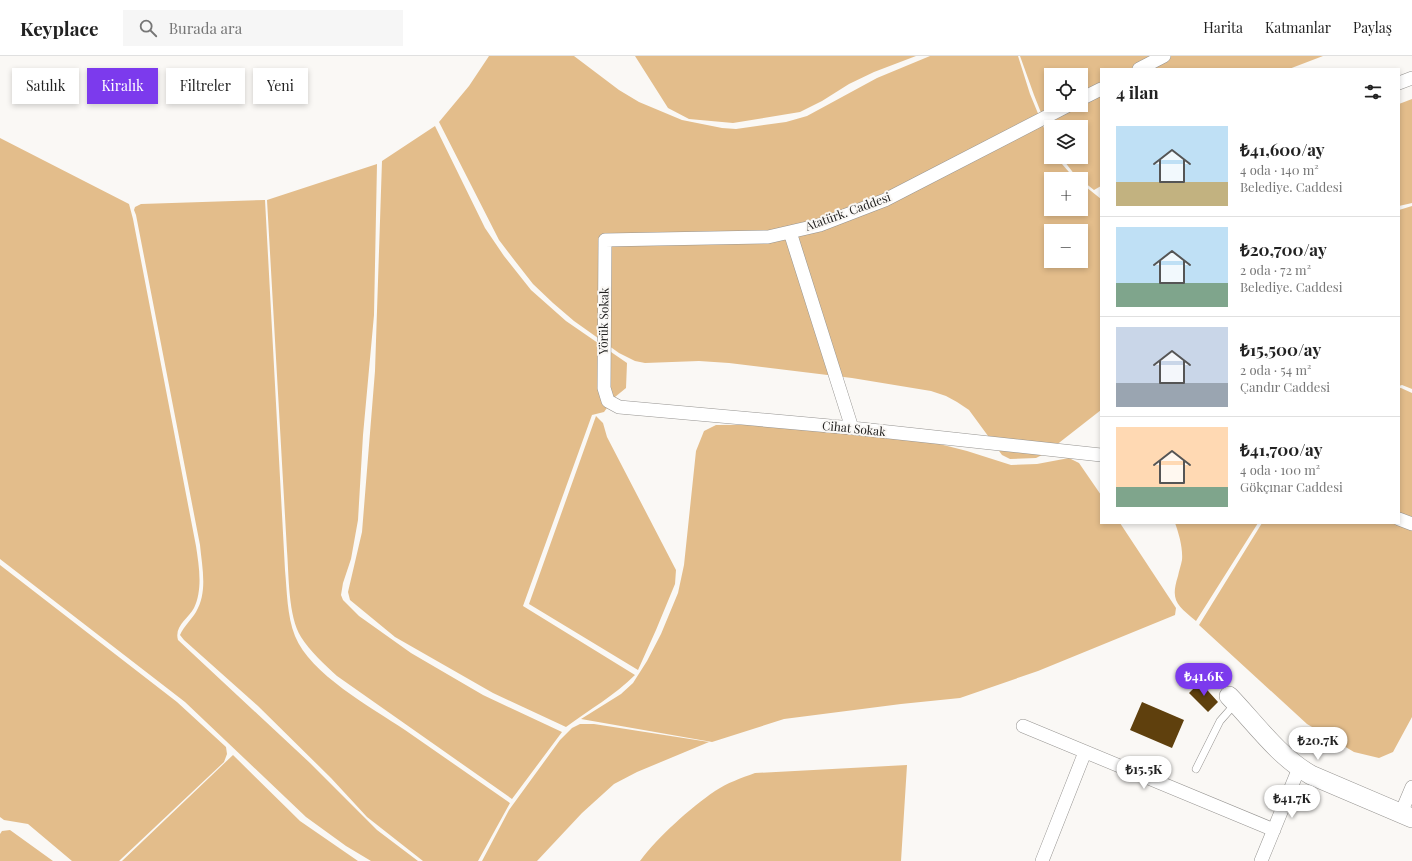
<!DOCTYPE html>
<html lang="tr">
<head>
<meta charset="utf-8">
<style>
  body { margin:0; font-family:"Playfair Display",serif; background:#f6f6f6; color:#222; height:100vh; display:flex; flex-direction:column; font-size:15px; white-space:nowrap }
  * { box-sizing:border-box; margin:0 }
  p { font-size:13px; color:#767676 }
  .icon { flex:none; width:22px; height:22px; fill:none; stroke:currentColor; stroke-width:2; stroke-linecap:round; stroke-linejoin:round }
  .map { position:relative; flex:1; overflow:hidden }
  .sheet { position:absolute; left:1100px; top:12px; width:300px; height:456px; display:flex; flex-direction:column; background:#fff; border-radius:0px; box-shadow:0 2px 6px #0003 }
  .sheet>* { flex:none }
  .banner { position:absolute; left:12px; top:12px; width:380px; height:36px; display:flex; gap:8px }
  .buttons { position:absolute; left:1044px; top:12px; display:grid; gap:8px }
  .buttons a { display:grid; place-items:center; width:44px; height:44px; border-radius:0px; background:#fff; box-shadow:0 2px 6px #0003; font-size:20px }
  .price { position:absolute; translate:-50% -34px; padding:0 9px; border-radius:14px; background:#fff; color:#222; font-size:13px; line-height:26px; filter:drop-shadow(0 1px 2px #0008) }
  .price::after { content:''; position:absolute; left:50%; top:24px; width:12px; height:9px; margin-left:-6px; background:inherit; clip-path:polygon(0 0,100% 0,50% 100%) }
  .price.selected { background:#7c3aed; color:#fff }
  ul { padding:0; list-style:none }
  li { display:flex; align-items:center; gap:12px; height:100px; padding:0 16px }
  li+li { border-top:1px solid #e0e0e0 }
  li span { display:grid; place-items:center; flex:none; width:112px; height:80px; border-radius:0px; color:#555 }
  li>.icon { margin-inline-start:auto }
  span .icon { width:48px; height:48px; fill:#fffc; stroke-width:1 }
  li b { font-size:17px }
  h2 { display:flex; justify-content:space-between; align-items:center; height:48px; padding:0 16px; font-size:17px }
  .pill { padding:0 14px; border-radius:0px; background:#fff; box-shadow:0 2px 6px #0003; font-size:14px; line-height:36px }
  .pill.selected { background:#7c3aed; color:#fff }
  header { display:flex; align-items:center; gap:24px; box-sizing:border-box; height:56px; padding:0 20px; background:#fff; border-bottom:1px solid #e0e0e0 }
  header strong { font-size:19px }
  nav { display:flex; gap:22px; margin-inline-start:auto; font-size:14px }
  .search { width:280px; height:36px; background:#f6f6f6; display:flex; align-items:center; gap:10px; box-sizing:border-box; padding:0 14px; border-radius:0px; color:#767676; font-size:15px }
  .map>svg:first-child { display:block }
  .green { fill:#e3bd8b; fill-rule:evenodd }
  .building { fill:#5f400d }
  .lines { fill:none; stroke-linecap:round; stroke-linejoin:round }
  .lane-casing { stroke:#969491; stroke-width:8 }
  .street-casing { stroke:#969491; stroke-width:14 }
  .secondary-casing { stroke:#969491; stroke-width:20 }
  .lane { stroke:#fff; stroke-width:7 }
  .street { stroke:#fff; stroke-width:13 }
  .secondary { stroke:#fff; stroke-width:19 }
  .labels { text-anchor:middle; stroke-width:4; stroke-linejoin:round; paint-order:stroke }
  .street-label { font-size:12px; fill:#21201f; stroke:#faf8f5 }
</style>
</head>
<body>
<header>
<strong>Keyplace</strong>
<div class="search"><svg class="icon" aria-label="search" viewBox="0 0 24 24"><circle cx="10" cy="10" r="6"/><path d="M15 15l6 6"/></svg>Burada ara</div>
<nav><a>Harita</a><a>Katmanlar</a><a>Paylaş</a></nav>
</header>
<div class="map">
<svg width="1412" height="805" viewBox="0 0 1412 805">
  <rect width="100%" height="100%" fill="#faf8f5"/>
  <path class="green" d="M489 0H574L619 34 639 46 682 64 722 72 736 73 786 66 807 60 877 22 930 0H1018L1030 38 1051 89V101H1057L1062 108 1075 123H1051V153H1081V127L1101 143V354L1046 397 1036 402 1010 403 1002 399 969 354 957 346 946 340 931 335 852 322 729 307 699 305 645 307 635 305 619 297 574 265 553 247 533 228 515 205 499 184 439 66 469 30ZM1051 175H1081V205H1051Z
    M635 0H916L874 16 849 28 822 45 800 56 733 67 689 63 668 52Z
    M1020 0H1323L1289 13H1101V130L1094 134 1075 119 1061 101H1081V71H1051V82L1034 39ZM1051 19H1081V49H1051Z
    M1412 43V147L1399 150V48Z
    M435 70 485 172 504 200 531 234 566 265 627 307 626 332 615 341 604 356 592 359 523 550 635 619C615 639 589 654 566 671L493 637 395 581 350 544 348 536 362 476 375 315 382 105Z
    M0 82 129 148 133 163 196 490C199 510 203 533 194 552 188 563 174 570 178 584L310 707 377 774 418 805H371L346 790 306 761 185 646 0 503Z
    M377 108 374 259 363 379 358 464 351 503 343 527 341 539 343 544 359 560 411 597 483 639 562 676 512 743 337 620C326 610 309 594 301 581 288 560 289 520 287 495L267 144Z
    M265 144 285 514C287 535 287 560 295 580 310 618 371 651 405 674 440 698 475 723 510 747L478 805H423L367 761 331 722 258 650 184 584 180 579C184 570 191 564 196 556 208 536 202 511 200 489L136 159 134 154 135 151 141 148Z
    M1412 150V333L1402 329 1399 330V154Z
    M1399 332H1401L1412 337V661L1393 696 1379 702 1354 696 1307 668 1199 569 1262 467H1399Z
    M596 360 603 367 607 381 676 514 675 528 656 574 638 614 529 548Z
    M846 368 884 374 967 395 1011 409 1037 408 1069 402 1079 407 1101 439V467H1120L1176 552 1175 559 1038 615 960 642 901 648 784 663 712 686 581 663 621 638 633 627 647 605 661 578 678 537 684 509 696 395 704 375 716 369Z
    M1175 467H1258L1196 565C1177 549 1170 545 1178 520 1179 515 1181 509 1182 504 1183 492 1179 478 1175 467Z
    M0 509 177 646 226 691 227 698 224 706 119 805H72L28 768 4 764 0 761Z
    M580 668H594L709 686 637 716 614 728 582 757 537 805H482L509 754 560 684 572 672Z
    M233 699 300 765 358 805H122Z
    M907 709 901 805H640C658 781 690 752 715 735 727 727 741 722 755 717Z
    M10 774 53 805H54H0V778L2 775Z"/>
  <path class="building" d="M1200 626 1218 646 1208 656 1189 637Z
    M1142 646 1184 664 1172 692 1130 674Z"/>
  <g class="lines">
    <defs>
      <path id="lane" d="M1196 713 1220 665 1235 648"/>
      <path id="street" d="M1139 13 1164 0
        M1399 27 1412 22
        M1081 43 1101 33
        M1069 49 885 144 820 169 768 181 605 184 604 332 608 345 619 351 852 372 1101 399
        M790 176 852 372
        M1399 463 1412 468
        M1023 670 1274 774
        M1401 757 1412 731
        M1042 805 1085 696
        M1261 805 1299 712"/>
      <path id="secondary" d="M1229 640C1255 667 1278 700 1311 719L1412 762"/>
    </defs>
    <use href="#lane" class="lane-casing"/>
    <use href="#street" class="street-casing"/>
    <use href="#secondary" class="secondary-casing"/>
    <use href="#lane" class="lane"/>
    <use href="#street" class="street"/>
    <use href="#secondary" class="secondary"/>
  </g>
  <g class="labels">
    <g class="street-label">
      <text transform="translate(848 156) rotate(-20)" y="4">Atatürk. Caddesi</text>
      <text transform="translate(604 265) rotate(-89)" y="4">Yörük Sokak</text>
      <text transform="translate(854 373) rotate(6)" y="4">Cihat Sokak</text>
    </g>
  </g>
</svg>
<div class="buttons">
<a><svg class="icon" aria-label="locate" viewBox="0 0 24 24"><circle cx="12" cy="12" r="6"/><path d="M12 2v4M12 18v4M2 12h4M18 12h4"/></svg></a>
<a><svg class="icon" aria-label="layers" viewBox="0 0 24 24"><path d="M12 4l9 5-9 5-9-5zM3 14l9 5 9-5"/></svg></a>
<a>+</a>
<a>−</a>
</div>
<b class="price selected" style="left:1204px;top:641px">₺41.6K</b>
<b class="price" style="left:1318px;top:705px">₺20.7K</b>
<b class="price" style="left:1144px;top:734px">₺15.5K</b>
<b class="price" style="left:1292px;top:763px">₺41.7K</b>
<div class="banner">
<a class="pill">Satılık</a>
<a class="pill selected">Kiralık</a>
<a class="pill">Filtreler</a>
<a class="pill">Yeni</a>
</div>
<section class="sheet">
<h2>4 ilan<svg class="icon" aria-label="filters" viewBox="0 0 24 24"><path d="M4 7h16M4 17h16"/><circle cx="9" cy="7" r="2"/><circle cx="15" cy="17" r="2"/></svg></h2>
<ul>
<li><span style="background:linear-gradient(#bfe0f5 70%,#c2b280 0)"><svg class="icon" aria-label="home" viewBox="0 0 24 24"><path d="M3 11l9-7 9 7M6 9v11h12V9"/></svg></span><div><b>₺41,600/ay</b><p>4 oda · 140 m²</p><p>Belediye. Caddesi</p></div></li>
<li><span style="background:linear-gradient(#bfe0f5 70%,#7fa58c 0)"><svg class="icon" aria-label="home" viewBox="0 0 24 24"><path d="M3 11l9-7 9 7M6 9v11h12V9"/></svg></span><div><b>₺20,700/ay</b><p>2 oda · 72 m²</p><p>Belediye. Caddesi</p></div></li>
<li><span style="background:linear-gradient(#c9d6e8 70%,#9aa5b1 0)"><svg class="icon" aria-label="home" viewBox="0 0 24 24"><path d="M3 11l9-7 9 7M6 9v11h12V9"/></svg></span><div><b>₺15,500/ay</b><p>2 oda · 54 m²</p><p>Çandır Caddesi</p></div></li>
<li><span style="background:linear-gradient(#ffd9b3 75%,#7fa58c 0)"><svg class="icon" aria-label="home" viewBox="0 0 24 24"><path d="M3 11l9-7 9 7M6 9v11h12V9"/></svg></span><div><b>₺41,700/ay</b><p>4 oda · 100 m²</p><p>Gökçınar Caddesi</p></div></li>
</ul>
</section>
</div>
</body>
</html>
